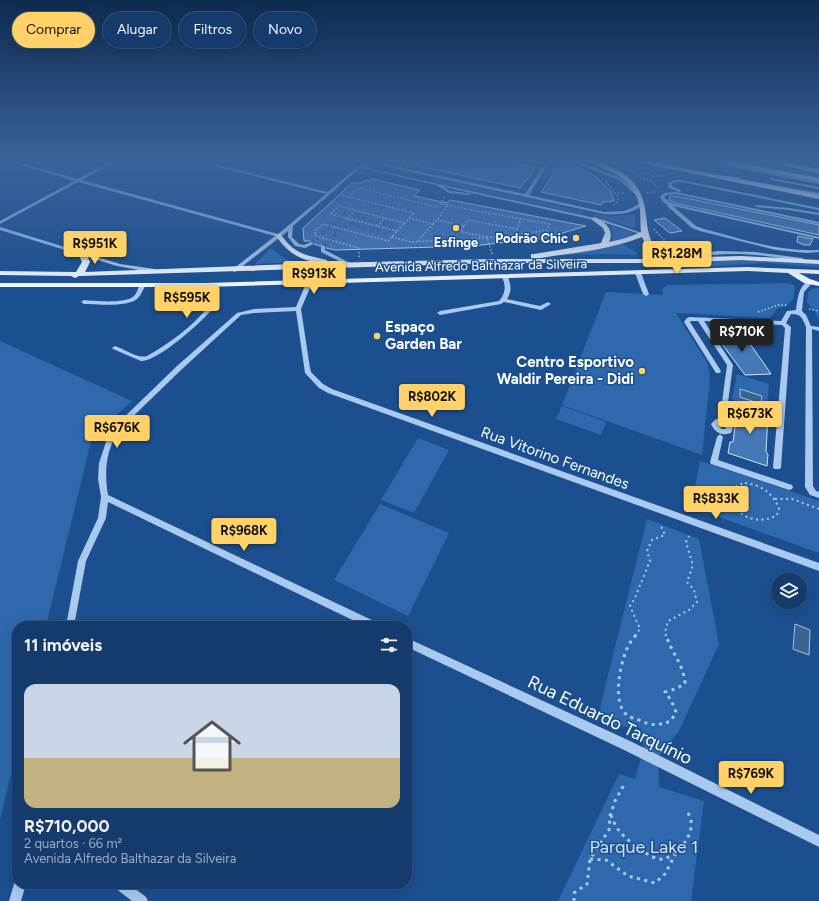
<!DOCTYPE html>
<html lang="pt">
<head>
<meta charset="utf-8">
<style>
  body { margin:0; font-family:Figtree,sans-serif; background:#214673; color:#f1f3f6; height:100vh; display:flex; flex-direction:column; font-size:15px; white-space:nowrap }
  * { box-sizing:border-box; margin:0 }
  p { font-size:13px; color:#9dadc1 }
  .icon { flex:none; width:22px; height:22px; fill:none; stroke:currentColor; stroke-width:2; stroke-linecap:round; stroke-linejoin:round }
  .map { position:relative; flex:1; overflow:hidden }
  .drawer { position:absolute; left:12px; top:621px; width:400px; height:268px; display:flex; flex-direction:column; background:#143b6b; border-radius:16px; box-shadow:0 4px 16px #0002,0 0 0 1px #33557e }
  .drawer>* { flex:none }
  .top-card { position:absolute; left:12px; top:12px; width:400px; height:36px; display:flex; gap:8px }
  .controls { position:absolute; left:771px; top:573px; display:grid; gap:8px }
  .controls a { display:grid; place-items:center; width:36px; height:36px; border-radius:50%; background:#143b6b; box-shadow:0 4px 16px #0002,0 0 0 1px #33557e; font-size:20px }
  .price { position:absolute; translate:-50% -34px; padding:0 9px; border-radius:4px; background:#ffd166; color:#111; font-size:13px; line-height:26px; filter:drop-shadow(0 1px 2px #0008) }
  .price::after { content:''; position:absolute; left:50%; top:24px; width:12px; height:9px; margin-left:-6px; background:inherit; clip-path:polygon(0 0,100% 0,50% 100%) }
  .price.current { background:#222; color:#fff }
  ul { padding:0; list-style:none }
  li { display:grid; align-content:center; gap:8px; height:212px; padding:0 12px }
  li+li { border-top:1px solid #33557e }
  li span { display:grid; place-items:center; height:124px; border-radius:12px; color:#555 }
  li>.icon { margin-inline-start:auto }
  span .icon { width:72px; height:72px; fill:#fffc; stroke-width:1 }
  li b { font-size:17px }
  h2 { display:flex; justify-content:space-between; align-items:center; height:48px; padding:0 12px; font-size:17px }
  .chip { padding:0 14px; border-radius:18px; background:#143b6b; box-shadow:0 4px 16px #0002,0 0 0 1px #33557e; font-size:14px; line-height:36px }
  .chip.current { background:#ffd166; color:#111 }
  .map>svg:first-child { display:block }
  .green { fill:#2e69ad }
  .water { fill:#3c6290; stroke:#9cc4f0 }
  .building { fill:#4478b7; stroke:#cfe3fa }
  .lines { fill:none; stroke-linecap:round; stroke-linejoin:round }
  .minor-tunnel { stroke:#3d69a0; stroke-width:4.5; stroke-dasharray:4.5 2.5; stroke-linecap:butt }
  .path-far2 { stroke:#a9c9ee; stroke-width:1.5; stroke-dasharray:1.5 2; stroke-linecap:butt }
  .path-far1 { stroke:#a9c9ee; stroke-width:2; stroke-dasharray:2 3.5; stroke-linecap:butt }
  .path { stroke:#a9c9ee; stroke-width:3; stroke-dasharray:3 4.5; stroke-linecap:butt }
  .minor { fill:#a9c9ee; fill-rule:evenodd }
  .major { fill:#f0f6ff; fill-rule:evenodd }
  .highway { fill:#fff; fill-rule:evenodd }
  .poi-dot { fill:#ffd166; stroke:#1b4f8f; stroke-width:1.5 }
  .labels { text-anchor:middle; stroke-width:3; stroke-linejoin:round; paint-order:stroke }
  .far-poi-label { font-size:13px; font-weight:bold; fill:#fff; stroke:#1b4f8f; text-anchor:end }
  .far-street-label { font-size:13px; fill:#fff; stroke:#1b4f8f }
  .poi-label { font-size:15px; font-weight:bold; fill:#fff; stroke:#1b4f8f; text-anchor:start }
  .street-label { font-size:15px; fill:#fff; stroke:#1b4f8f }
  .near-street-label { font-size:18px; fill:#fff; stroke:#1b4f8f }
  .near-park-label { font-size:18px; fill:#cfe3fa; stroke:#1b4f8f }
</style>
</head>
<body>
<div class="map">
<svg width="819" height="901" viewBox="0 0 819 901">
  <rect width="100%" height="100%" fill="#1b4f8f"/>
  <path class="green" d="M715 159H743L819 173V178Z
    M432 178 582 211 584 212 581 214 432 181 430 179Z
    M596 214 614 216 635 214 636 229 592 215Z
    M609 225 634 233 626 238 612 240 613 233Z
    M622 244 637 253 636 255 606 254 562 255Z
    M271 248 283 258 294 262 255 264Z
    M755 259 819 264V267L766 263 697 267 679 263Z
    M789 283 795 286 794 298 787 306 778 308 770 318 676 313 708 364 710 380 702 455 562 405 606 292 663 295 662 289 667 285Z
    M819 288V321L815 312 807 302 808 292 811 289Z
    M0 341 132 401 92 437 46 626H17V749L0 820Z
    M737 374 769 384 767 410 732 400Z
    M562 406 606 422 601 435 556 419Z
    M418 438 449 450 414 513 381 500Z
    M700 461 819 501V553L691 507Z
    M380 504 449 533 408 616 334 580Z
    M647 519 699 539 719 644 679 731 658 757 659 787 704 801 691 901H558L619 774 635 779 644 747 641 728 604 725 600 707Z"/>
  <path class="water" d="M740 389 762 396 761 404 740 397Z
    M795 624 810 630 809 655 793 649Z"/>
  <path class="building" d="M408 159H522L519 164 536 167 520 188 413 165 408 162Z
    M560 164 575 166 596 177 611 192 614 201 603 202 601 205 541 192Z
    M372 179 420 190 414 196 447 203 450 200 586 226 546 238 472 246 335 250 326 248 325 244 320 246 314 244 312 241H304L303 228 352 183H362L366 180 369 181Z
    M670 196H676L819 225V235L675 203 669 200Z
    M665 218 682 231 670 233 654 220Z
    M798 236 813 239 810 245H804L797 242Z
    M740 330 765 365 771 374 745 375 713 332Z
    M738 404 768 413 766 452 768 454 767 466 728 453 730 442H733Z"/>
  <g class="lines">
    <path class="minor-tunnel" d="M311 243 346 213 394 226 386 233 352 224H346L323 247"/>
    <path class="path-far2" d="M417 164 422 159
      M628 169 638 174
      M647 172 646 173 653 176 649 179
      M646 173H639L637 175 642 179H649L660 189
      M653 176H667
      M606 182 618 197V201L614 205
      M615 193H624
      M647 193 656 192
      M339 195 349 197
      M440 204 521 219
      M447 206 437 220 464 226 461 232 487 237
      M409 218 433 224 437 220
      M347 219 354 211
      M377 226 385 218
      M464 226 468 220 517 229
      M654 229 666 242
      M397 231 330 214 339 206 404 223
      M392 237 411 242 487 238
      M418 241 433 224
      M492 254 487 237C507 237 527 233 547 230L549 224 521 219 514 235
      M359 257V248L316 236 315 231 323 224 388 241 414 213 349 197 359 188 437 207 446 196
      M809 309 819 311
      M758 312 778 305H787"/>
    <path class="path-far1" d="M745 483C762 485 772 493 779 508L777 515C763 524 742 520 734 505 732 501 732 496 731 492L738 485Z
      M775 499H792L819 509
      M635 636 640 629 630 606 634 600 650 561 647 551 652 540 665 535 661 526
      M666 636 665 632 668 621 689 610 697 602 694 590 687 582 693 565 686 542 689 536"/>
    <path class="path" d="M636 635C632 640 628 645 626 651 620 666 612 703 627 715 630 717 635 719 639 720 651 726 658 726 671 721L676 712 671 700 665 692 678 688 685 683C683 663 672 654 666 635
      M611 815C613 821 616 827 620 832 627 840 652 861 663 859 681 855 701 826 686 811
      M590 859 606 860 628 876 655 883 665 874 677 851
      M574 901V893L587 884 590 859 609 830 610 816 615 801 625 783"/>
    <path class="minor" d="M0 159H7L78 179 113 159H119L82 180 278 234 326 194 186 159H195L328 192 358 166 363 163 365 164 362 167 604 220 645 234 643 235 603 222 444 187 450 191 469 193 471 194 469 195 449 193 436 185 360 168 293 226 292 237 299 244 304 245 311 242 313 243V244L305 248 295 246 288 237V231L235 272 233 271V269L275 236 78 182 0 224V221L74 181Z
      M384 159H393L411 164 412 165 408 169 525 194 543 166 542 164 529 161 531 160 544 162 547 166 529 195 604 212 624 211 632 208 640 203 644 204C633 214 618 215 604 214L405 171 363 161 365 160 404 168 407 166Z
      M690 159H701L819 182V184Z
      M792 159H796L795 167 793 168 791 167Z
      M562 161 582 163 621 178 641 195 637 196 619 180 580 165 561 163V161Z
      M719 175 739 177H740L741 179 819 193V195L735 180 733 179 720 177H719Z
      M771 178 819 187V189L772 180 770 179Z
      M674 180H681L819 208V210L681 182H675L672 184 673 187 681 190V191L679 192 669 188 668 183Z
      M676 192 819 222V224L676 194 667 195 664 197 668 201 674 204 819 237V239L673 206 696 226 704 229C742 239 779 252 819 250V252L806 253 776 250 700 231 692 228 667 206V204L664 203 660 197 664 193Z
      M755 205 789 208 819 213V215L789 210 757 207 755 206Z
      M0 227 120 264 155 269 158 271 155 273 117 266 0 230Z
      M321 246H325V250L354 265 349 266 321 252Z
      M719 251 755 252 802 258 805 260 802 262C759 253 717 250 675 262L672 260 687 254Z
      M638 271 641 273 649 294 648 295 646 296 643 294 635 273Z
      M505 275 508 277C511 285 512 291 507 299L540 306 548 302 551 304 541 310 504 302 501 304 440 315 437 313 440 311 499 301C506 293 506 286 502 277Z
      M310 279 313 281 301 309 310 368 311 372 323 384 332 389 819 563V571L328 393 319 388 305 373 296 311 254 313 241 315 181 370 119 430C106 451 104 470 108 495L378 623 379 626H365L108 502 106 518 86 561 74 626H66L78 561 98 518 101 497 98 479 99 463 107 439 115 426 177 366 237 313 254 309 296 307 307 281Z
      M810 280 813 282 804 292 802 311 806 315 811 326 819 327V331L812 329 813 486 816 491 819 492V498L810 495 805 487 806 327C802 318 802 314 791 314L786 323 791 327 781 467 780 469H774L773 467 785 328 782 325 704 321 733 365 726 417 724 419 727 420 733 428 731 433C722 436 715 433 711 424L716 419H721L720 417 727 365 698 321H691L690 322 721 371 720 373H716L684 322 687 318 689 317 781 321 787 311 796 310C798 298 798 286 810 280ZM719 424H723L726 429H722L718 425Z
      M170 283 173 285 170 293 172 295 208 298 210 299 215 306C204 320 158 362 141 361L113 349 112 348 115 346C125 349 137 359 147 356 170 343 193 326 209 306L206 301H203L168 298 164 293 167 285Z
      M142 284 145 286C143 290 141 295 138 298 128 308 97 304 84 304L81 302 84 300C96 301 125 304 134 296 137 293 138 288 140 285Z
      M720 434 723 437 718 460 792 485 793 487 792 489 789 490 711 464 710 462 717 437Z
      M407 638 630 741 819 835V847L622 749 407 647Z
      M17 879V884H26L21 901H9L14 884Z
      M113 884H129L146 897 148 901H132L115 888Z"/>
    <path class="major" d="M582 159C596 159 606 164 618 170 664 198 631 236 667 258L741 256 819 260V264L741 260 666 263H494L79 276 75 278 71 276 0 275V271L76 272 82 262 78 253 82 251 86 253 90 262 85 272 320 263C300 260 288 253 276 236L279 234 281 235C295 254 305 255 327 260V263L494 259H657L649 251 642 237C615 248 582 252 553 256 546 257 538 259 531 258V254H534L601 243 605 233 603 228 591 219 594 217C605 221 615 230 609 242L626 238 641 232C640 223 641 213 639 204 632 174 605 171 582 159Z
      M751 159H766L819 169V173Z
      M747 267 819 270V274L799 273 810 279 819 282V286L804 283 788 273 747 271 206 287H0V283H206Z"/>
    <path class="highway" d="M620 159H636L819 195V199Z
      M703 159H720L819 178V182Z"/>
  </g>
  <linearGradient id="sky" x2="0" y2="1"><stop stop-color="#0f2b4f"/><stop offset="0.56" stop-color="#39639b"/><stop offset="1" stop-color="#39639b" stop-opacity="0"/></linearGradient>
  <rect width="819" height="286" fill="url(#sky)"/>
  <g class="poi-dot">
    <circle cx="456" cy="228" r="4"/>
    <circle cx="576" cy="238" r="4"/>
    <circle cx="377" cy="336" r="4"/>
    <circle cx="642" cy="371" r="4"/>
  </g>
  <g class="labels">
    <g class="far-poi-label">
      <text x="568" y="243">Podrão Chic</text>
      <text x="456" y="247" text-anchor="middle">Esfinge</text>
    </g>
    <g class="far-street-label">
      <text transform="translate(481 265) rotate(-1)" y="5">Avenida Alfredo Balthazar da Silveira</text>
    </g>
    <g class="poi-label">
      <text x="385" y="332">Espaço<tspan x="385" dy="17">Garden Bar</tspan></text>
      <text x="634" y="367" text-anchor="end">Centro Esportivo<tspan x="634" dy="17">Waldir Pereira - Didi</tspan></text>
    </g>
    <g class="street-label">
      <text transform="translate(555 458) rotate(20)" y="5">Rua Vitorino Fernandes</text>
    </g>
    <g class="near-street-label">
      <text transform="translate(610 720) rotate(26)" y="6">Rua Eduardo Tarquínio</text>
    </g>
    <g class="near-park-label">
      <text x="644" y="853">Parque Lake 1</text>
    </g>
  </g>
</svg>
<div class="controls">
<a><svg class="icon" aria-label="layers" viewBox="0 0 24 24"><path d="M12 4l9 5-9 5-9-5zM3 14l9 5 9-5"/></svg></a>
</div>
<b class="price" style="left:95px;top:265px">R$951K</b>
<b class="price" style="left:677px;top:275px">R$1.28M</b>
<b class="price" style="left:314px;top:295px">R$913K</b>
<b class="price" style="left:187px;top:319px">R$595K</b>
<b class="price current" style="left:742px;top:353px">R$710K</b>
<b class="price" style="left:432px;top:418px">R$802K</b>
<b class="price" style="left:750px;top:435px">R$673K</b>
<b class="price" style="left:117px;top:449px">R$676K</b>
<b class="price" style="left:716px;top:520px">R$833K</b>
<b class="price" style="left:244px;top:552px">R$968K</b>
<b class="price" style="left:751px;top:795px">R$769K</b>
<div class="top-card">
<a class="chip current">Comprar</a>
<a class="chip">Alugar</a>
<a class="chip">Filtros</a>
<a class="chip">Novo</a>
</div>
<section class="drawer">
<h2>11 imóveis<svg class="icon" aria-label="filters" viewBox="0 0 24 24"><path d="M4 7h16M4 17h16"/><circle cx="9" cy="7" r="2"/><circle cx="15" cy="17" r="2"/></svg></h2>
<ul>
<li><span style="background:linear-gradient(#c9d6e8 60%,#c2b280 0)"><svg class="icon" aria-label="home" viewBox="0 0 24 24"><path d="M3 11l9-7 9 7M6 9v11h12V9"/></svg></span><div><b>R$710,000</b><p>2 quartos · 66 m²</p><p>Avenida Alfredo Balthazar da Silveira</p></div></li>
</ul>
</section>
</div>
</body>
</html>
